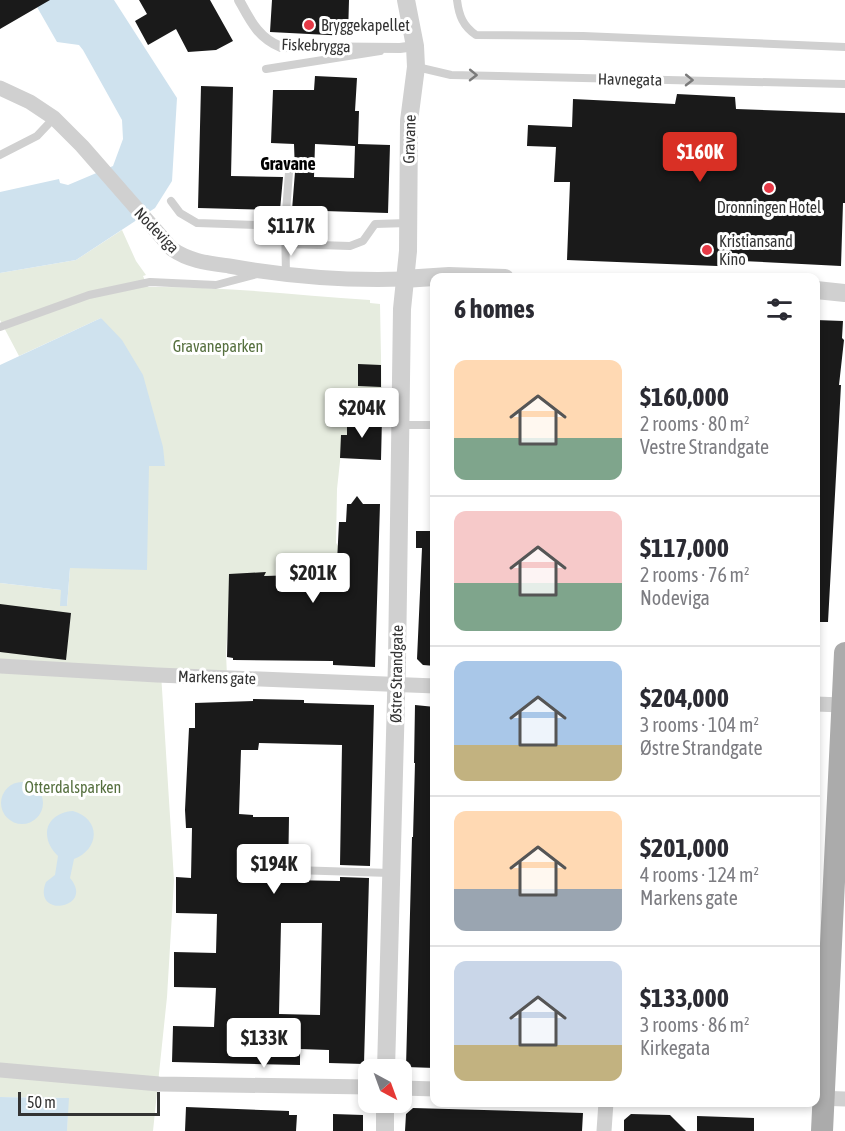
<!DOCTYPE html>
<html lang="en">
<head>
<meta charset="utf-8">
<style>
  body { margin:0; font-family:"Asap Condensed",sans-serif; background:#f7f7f7; color:#2b2b33; height:100vh; display:flex; flex-direction:column; font-size:22px; white-space:nowrap }
  * { box-sizing:border-box; margin:0 }
  p { font-size:20px; color:#7c7c81 }
  .icon { flex:none; width:33px; height:33px; fill:none; stroke:currentColor; stroke-width:2; stroke-linecap:round; stroke-linejoin:round }
  .map { position:relative; flex:1; overflow:hidden }
  .drawer { position:absolute; left:430px; top:273px; width:390px; height:834px; display:flex; flex-direction:column; background:#fff; border-radius:12px; box-shadow:0 3px 9px #0003 }
  .drawer>* { flex:none }
  .needle { width:39px; rotate:139deg }
  .buttons { position:absolute; left:358px; top:1059px; display:grid; gap:12px }
  .buttons a { display:grid; place-items:center; width:54px; height:54px; border-radius:12px; background:#fff; box-shadow:0 3px 9px #0003; font-size:30px }
  .scale { position:absolute; left:18px; bottom:15px; width:142px; box-sizing:border-box; padding-left:6px; border:3px solid #333; border-top:0; font-size:16px; line-height:21px; white-space:nowrap; color:#333; -webkit-text-stroke:4px #fff; paint-order:stroke }
  .price { position:absolute; translate:-50% -51px; padding:0 14px; border-radius:6px; background:#fff; color:#222; font-size:20px; line-height:39px; filter:drop-shadow(0 2px 3px #0008) }
  .price::after { content:''; position:absolute; left:50%; top:36px; width:18px; height:14px; margin-left:-9px; background:inherit; clip-path:polygon(0 0,100% 0,50% 100%) }
  .price.current { background:#d93025; color:#fff }
  ul { padding:0; list-style:none }
  li { display:flex; align-items:center; gap:18px; height:150px; padding:0 24px }
  li+li { border-top:2px solid #e1e1e2 }
  li span { display:grid; place-items:center; flex:none; width:168px; height:120px; border-radius:12px; color:#555 }
  li>.icon { margin-inline-start:auto }
  span .icon { width:72px; height:72px; fill:#fffc; stroke-width:1 }
  li b { font-size:26px }
  h2 { display:flex; justify-content:space-between; align-items:center; height:72px; padding:0 24px; font-size:26px }
  .map>svg:first-child { display:block }
  .green { fill:#e6ecdf }
  .water { fill:#cfe2ee }
  .building { fill:#1a1a1a; fill-rule:evenodd }
  .lines { fill:none; stroke-linecap:round; stroke-linejoin:round }
  .service { stroke:#d0d0d0; stroke-width:8 }
  .pedestrian { stroke:#d0d0d0; stroke-width:10 }
  .minor { stroke:#d0d0d0; stroke-width:15 }
  .tertiary { stroke:#d0d0d0; stroke-width:18 }
  .primary { stroke:#ababab; stroke-width:22 }
  .oneway { stroke:#7a7a7a }
  .poi-dot { fill:#e63946; stroke:#fff; stroke-width:2 }
  .labels { text-anchor:middle; stroke-width:6; stroke-linejoin:round; paint-order:stroke }
  .poi-label { font-size:16px; fill:#333; stroke:#fff; text-anchor:start }
  .street-label { font-size:16px; fill:#333; stroke:#fff }
  .park-label { font-size:16px; fill:#56703f; stroke:#fff }
  .neighbourhood-label { font-size:18px; font-weight:bold; fill:#000; stroke:#fff }
</style>
</head>
<body>
<div class="map">
<svg width="845" height="1131" viewBox="0 0 845 1131">
  <rect width="100%" height="100%" fill="#fff"/>
  <path class="green" d="M122 230 136 261 146 275 143 276 148 287C222 286 296 295 370 300V303L380 304 382 410 342 443 337 489 336 543 352 567 322 575 231 576 226 653 227 676 161 673 174 880 167 997 153 1131H67L68 1098 0 1097V583L61 590 67 606 70 568 149 465H165L101 318 19 356 0 320V273L76 260Z"/>
  <path class="water" d="M33 0H114L177 98 172 181 155 208 76 260 0 273V192L59 179 60 183 68 185 113 166 123 139 122 120 83 50 79 45 57 42Z
    M101 318 122 340 143 375 163 447 165 466H149L147 570 70 568 67 606H60L61 590 0 583V365Z
    M1 803a21 21 0 1 1 42 0a21 21 0 1 1-42 0Z
    M73 811C101 819 100 849 74 859L70 878C96 909 31 919 46 882L55 875 58 856C39 838 45 813 73 811Z
    M0 1097 69 1098 67 1131H0Z"/>
  <path class="building" d="M0 0H50L0 29Z
    M139 0H210L233 41 216 50 188 52 176 29 148 45 135 21 147 14Z
    M272 0H349L348 36 270 32Z
    M315 76 357 78 355 111H359L358 144 390 145 388 213 292 210 295 172 294 144 271 143 273 90H314ZM315 144 355 146 354 178 314 177Z
    M201 86 233 87 231 176 283 177 280 210 198 208Z
    M677 94 735 97 736 109 845 113V203H843L841 266 742 261V267L567 260 570 182H554L556 147 527 146 528 125 572 127 573 99 675 104Z
    M816 320 843 321 842 338 844 340 839 385H841L828 622H816Z
    M358 364 381 365V387L358 386Z
    M347 417 382 418 381 460 340 458 341 435H347Z
    M357 496 363 504H380L375 667 333 665V661L233 660V658L227 657 229 574 266 572 264 576 327 574 328 559 337 562 339 522H346L347 504H351Z
    M416 531H435V666L423 665 417 659 422 548H416Z
    M0 604 71 613 66 660 0 652Z
    M253 699 304 700V703L374 705 370 866 340 865 342 745 259 743 258 750H241L239 814 253 815V817H289L288 880 340 881V877L369 878 364 1064 329 1063V1050L300 1049V1065L172 1062 173 1026 214 1027 216 988 174 987V952L216 953 217 914 176 913V877L191 878 192 828H186L185 810 189 728H195V703L253 701ZM281 923H322L320 1015 279 1014Z
    M415 705 435 707V1068L406 1067 412 837H413L415 763H414Z
    M186 1107 289 1111V1115H297L296 1131H185Z
    M413 1108 583 1113 582 1131H405L406 1114Z
    M333 1114 363 1115V1131H333Z
    M631 1114 670 1115 686 1131H624V1120Z
    M697 1116 754 1118V1131H697Z"/>
  <g class="lines">
    <path class="service" d="M457 0C459 16 463 26 476 35L583 36 845 47
      M417 67 451 75 845 84
      M266 69 380 51
      M0 155 37 136 54 118
      M171 201 180 213 197 223 285 226
      M287 244 350 246 363 241 375 224 408 223
      M286 274 285 226 289 172
      M0 327 89 295 150 282 216 285 257 274
      M401 425H435
      M293 870 390 873"/>
    <path class="pedestrian" d="M239 0C250 20 258 38 281 47L400 48 415 46"/>
    <path class="minor" d="M0 88 30 102 54 118 82 146 172 249C189 261 208 263 229 266 286 276 346 281 404 279
      M0 666 157 675 435 686
      M816 704 842 705
      M0 1070 159 1084 369 1087
      M402 1088 435 1089
      M816 1098 845 1099
      M604 1131 606 1102"/>
    <path class="tertiary" d="M404 279 449 276 505 278
      M816 290 845 293
      M386 1070 397 661 402 309 408 251 409 121 416 67 415 46 406 0
      M385 1131V1102"/>
    <path class="primary" d="M822 1131 845 653"/>
  </g>
  <defs><path id="oneway-chevron" d="M-2-3.5L2.5 0L-2 3.5" fill="none" stroke-width="1.6" stroke-linecap="round" stroke-linejoin="round" transform="scale(1.5)"/></defs>
  <g class="oneway">
    <use href="#oneway-chevron" transform="translate(473 75) rotate(1)"/>
    <use href="#oneway-chevron" transform="translate(689 80) rotate(1)"/>
  </g>
  <g class="poi-dot">
    <circle cx="309" cy="25" r="6"/>
    <circle cx="769" cy="188" r="6"/>
    <circle cx="707" cy="250" r="6"/>
  </g>
  <g class="labels">
    <g class="poi-label">
      <text x="321" y="31">Bryggekapellet</text>
      <text x="769" y="213" text-anchor="middle">Dronningen Hotel</text>
      <text x="719" y="247">Kristiansand<tspan x="719" dy="18">Kino</tspan></text>
    </g>
    <g class="street-label">
      <text transform="translate(316 45) rotate(2)" y="6">Fiskebrygga</text>
      <text transform="translate(630 79) rotate(1)" y="6">Havnegata</text>
      <text transform="translate(409 139) rotate(-88)" y="6">Gravane</text>
      <text transform="translate(157 230) rotate(46)" y="6">Nodeviga</text>
      <text transform="translate(396 674) rotate(-89)" y="6">Østre Strandgate</text>
      <text transform="translate(217 677) rotate(2)" y="6">Markens gate</text>
    </g>
    <g class="park-label">
      <text x="218" y="352">Gravaneparken</text>
      <text x="73" y="793">Otterdalsparken</text>
    </g>
    <g class="neighbourhood-label">
      <text x="288" y="170">Gravane</text>
    </g>
  </g>
</svg>
<div class="buttons">
<a><svg class="needle" viewBox="-14 -14 28 28"><path d="M0-13l5 13h-10z" fill="#e53935"/><path d="M0 13l5-13h-10z" fill="#7c7c81"/></svg></a>
</div>
<div class="scale">50 m</div>
<b class="price current" style="left:700px;top:183px">$160K</b>
<b class="price" style="left:291px;top:257px">$117K</b>
<b class="price" style="left:362px;top:439px">$204K</b>
<b class="price" style="left:313px;top:604px">$201K</b>
<b class="price" style="left:274px;top:895px">$194K</b>
<b class="price" style="left:264px;top:1069px">$133K</b>
<section class="drawer">
<h2>6 homes<svg class="icon" aria-label="filters" viewBox="0 0 24 24"><path d="M4 7h16M4 17h16"/><circle cx="9" cy="7" r="2"/><circle cx="15" cy="17" r="2"/></svg></h2>
<ul>
<li><span style="background:linear-gradient(#ffd9b3 65%,#7fa58c 0)"><svg class="icon" aria-label="home" viewBox="0 0 24 24"><path d="M3 11l9-7 9 7M6 9v11h12V9"/></svg></span><div><b>$160,000</b><p>2 rooms · 80 m²</p><p>Vestre Strandgate</p></div></li>
<li><span style="background:linear-gradient(#f6c9c9 60%,#7fa58c 0)"><svg class="icon" aria-label="home" viewBox="0 0 24 24"><path d="M3 11l9-7 9 7M6 9v11h12V9"/></svg></span><div><b>$117,000</b><p>2 rooms · 76 m²</p><p>Nodeviga</p></div></li>
<li><span style="background:linear-gradient(#a9c7e8 70%,#c2b280 0)"><svg class="icon" aria-label="home" viewBox="0 0 24 24"><path d="M3 11l9-7 9 7M6 9v11h12V9"/></svg></span><div><b>$204,000</b><p>3 rooms · 104 m²</p><p>Østre Strandgate</p></div></li>
<li><span style="background:linear-gradient(#ffd9b3 65%,#9aa5b1 0)"><svg class="icon" aria-label="home" viewBox="0 0 24 24"><path d="M3 11l9-7 9 7M6 9v11h12V9"/></svg></span><div><b>$201,000</b><p>4 rooms · 124 m²</p><p>Markens gate</p></div></li>
<li><span style="background:linear-gradient(#c9d6e8 70%,#c2b280 0)"><svg class="icon" aria-label="home" viewBox="0 0 24 24"><path d="M3 11l9-7 9 7M6 9v11h12V9"/></svg></span><div><b>$133,000</b><p>3 rooms · 86 m²</p><p>Kirkegata</p></div></li>
</ul>
</section>
</div>
</body>
</html>
